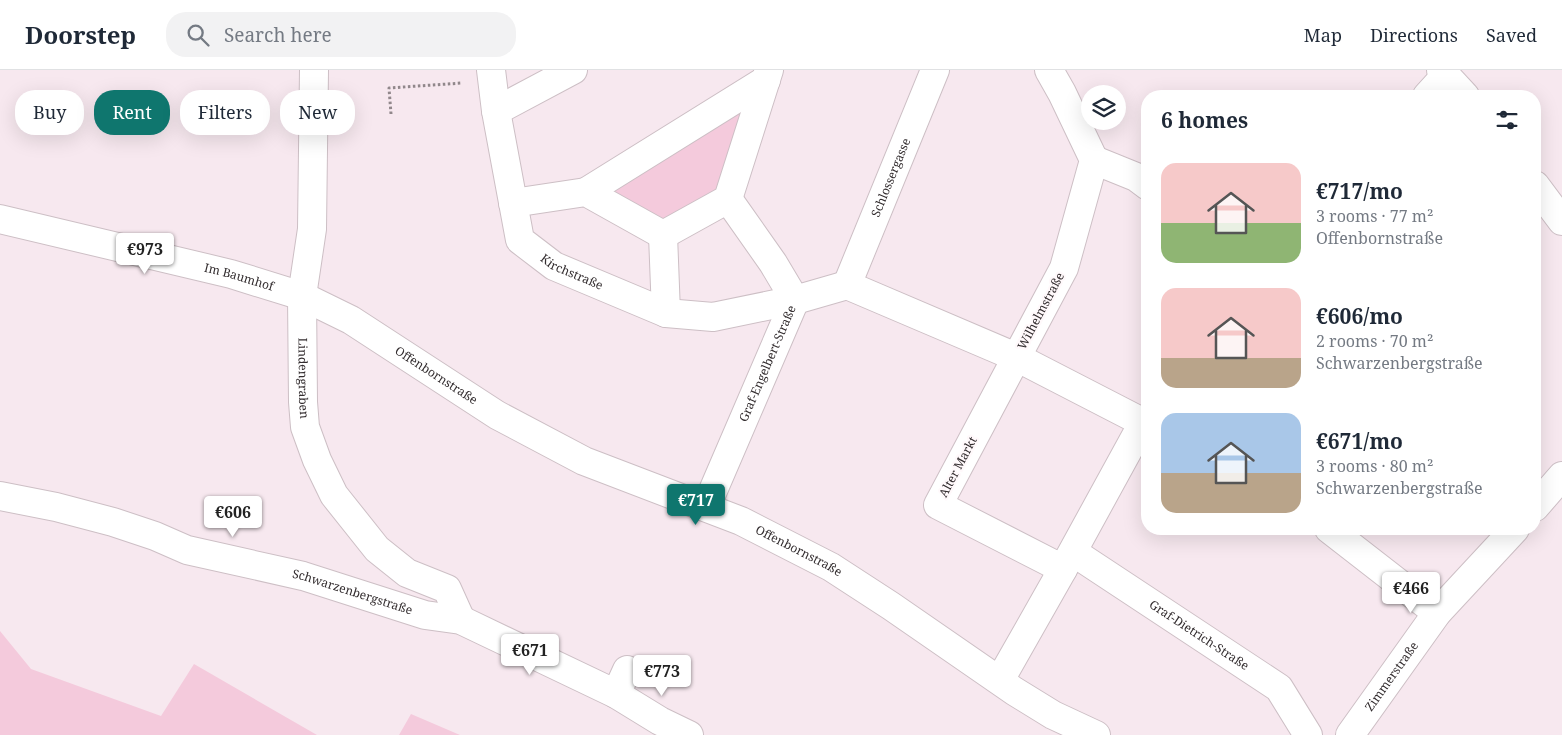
<!DOCTYPE html>
<html lang="en">
<head>
<meta charset="utf-8">
<style>
  body { margin:0; font-family:"Noto Serif",serif; background:#f2f2f3; color:#1f2937; height:100vh; display:flex; flex-direction:column; font-size:19px; white-space:nowrap }
  * { box-sizing:border-box; margin:0 }
  p { font-size:16px; color:#747a83 }
  .icon { flex:none; width:28px; height:28px; fill:none; stroke:currentColor; stroke-width:2; stroke-linecap:round; stroke-linejoin:round }
  .map { position:relative; flex:1; overflow:hidden }
  .side { position:absolute; left:1141px; top:20px; width:400px; height:445px; display:flex; flex-direction:column; background:#fff; border-radius:20px; box-shadow:0 5px 20px #0002 }
  .side>* { flex:none }
  .top-card { position:absolute; left:15px; top:20px; width:475px; height:45px; display:flex; gap:10px }
  .tools { position:absolute; left:1081px; top:15px; display:grid; gap:10px }
  .tools a { display:grid; place-items:center; width:45px; height:45px; border-radius:50%; background:#fff; box-shadow:0 5px 20px #0002; font-size:25px }
  .price { position:absolute; translate:-50% -42px; padding:0 11px; border-radius:5px; background:#fff; color:#222; font-size:16px; line-height:32px; filter:drop-shadow(0 1px 2px #0008) }
  .price::after { content:''; position:absolute; left:50%; top:30px; width:15px; height:11px; margin-left:-8px; background:inherit; clip-path:polygon(0 0,100% 0,50% 100%) }
  .price.active { background:#0f766e; color:#fff }
  ul { padding:0; list-style:none }
  li { display:flex; align-items:center; gap:15px; height:125px; padding:0 20px }
  li span { display:grid; place-items:center; flex:none; width:140px; height:100px; border-radius:15px; color:#555 }
  li>.icon { margin-inline-start:auto }
  span .icon { width:60px; height:60px; fill:#fffc; stroke-width:1 }
  li b { font-size:21px }
  h2 { display:flex; justify-content:space-between; align-items:center; height:60px; padding:0 20px; font-size:21px }
  .chip { padding:0 18px; border-radius:20px; background:#fff; box-shadow:0 5px 20px #0002; font-size:18px; line-height:45px }
  .chip.active { background:#0f766e; color:#fff }
  header { display:flex; align-items:center; gap:30px; box-sizing:border-box; height:70px; padding:0 25px; background:#fff; border-bottom:1px solid #e0e1e3 }
  header strong { font-size:24px }
  nav { display:flex; gap:28px; margin-inline-start:auto; font-size:18px }
  .search { width:350px; height:45px; background:#f2f2f3; display:flex; align-items:center; gap:12px; box-sizing:border-box; padding:0 18px; border-radius:20px; color:#747a83; font-size:19px }
  .map>svg:first-child { display:block }
  .green { fill:#f4cadc }
  .lines { fill:none; stroke-linecap:round; stroke-linejoin:round }
  .minor-casing { stroke:#cdbfc5; stroke-width:30 }
  .path { stroke:#91878b; stroke-width:3; stroke-dasharray:2.5 2.5; stroke-linecap:butt }
  .minor { stroke:#fff; stroke-width:28 }
  .labels { text-anchor:middle; stroke-width:4.5; stroke-linejoin:round; paint-order:stroke }
  .street-label { font-size:12px; fill:#332d2f; stroke:#fff9fb }
</style>
</head>
<body>
<header>
<strong>Doorstep</strong>
<div class="search"><svg class="icon" aria-label="search" viewBox="0 0 24 24"><circle cx="10" cy="10" r="6"/><path d="M15 15l6 6"/></svg>Search here</div>
<nav><a>Map</a><a>Directions</a><a>Saved</a></nav>
</header>
<div class="map">
<svg width="1562" height="665" viewBox="0 0 1562 665">
  <rect width="100%" height="100%" fill="#f7e8ef"/>
  <path class="green" d="M766 10 728 129 663 165 586 122Z
    M0 561 31 599 161 646 194 594 317 665H0Z
    M411 644 460 665H399Z"/>
  <g class="lines">
    <defs>
      <g id="minor">
        <path id="s1" d="M314 0 312 159 302 226 303 332 305 357 317 390 334 425 377 479 407 503 447 519 461 550"/>
        <path id="s2" d="M491 0 496 41 520 170 554 196 666 243 713 247 795 230 847 215 1016 287 1148 355"/>
        <path d="M1049 0 1062 23 1094 90 1064 198 938 435 1063 499 1143 353"/>
        <path d="M1441 0 1465 26"/>
        <path d="M1427 26 1446 5"/>
        <path d="M496 41 573 0"/>
        <path d="M1094 90 1136 107 1148 116"/>
        <path d="M1535 115 1562 151"/>
        <path d="M586 122 766 10"/>
        <path d="M728 129 773 193 795 230"/>
        <path d="M513 133 586 122 663 165 728 129 769 0"/>
        <path id="s3" d="M0 149 231 204 302 226 351 250 497 345 584 391 741 451 831 497 891 536 1014 621 1053 645 1096 665"/>
        <path d="M663 165 666 243"/>
        <path id="s4" d="M847 215 935 0"/>
        <path id="s5" d="M0 426 56 437 113 452 155 466 187 480 303 506 425 545 461 550 616 624 660 651 689 665"/>
        <path id="s6" d="M706 437 795 230"/>
        <path d="M1535 437 1562 406"/>
        <path d="M1329 459 1437 543"/>
        <path id="s7" d="M1073 482 1279 618 1308 665"/>
        <path d="M1000 610 1063 499"/>
        <path d="M616 624 627 600"/>
        <path id="s8" d="M1350 665 1437 543 1515 459"/>
      </g>
    </defs>
    <use href="#minor" class="minor-casing"/>
    <path class="path" d="M391 44 389 18 462 13
      M1143 316 1148 308
      M658 597 663 586"/>
    <use href="#minor" class="minor"/>
  </g>
  <g class="labels">
    <g class="street-label">
      <text dy="4" stroke="none"><textPath href="#s4" startOffset="116">Schlossergasse</textPath></text>
      <text dy="4" stroke="none"><textPath href="#s2" startOffset="234">Kirchstraße</textPath></text>
      <text dy="4" stroke="none"><textPath href="#s3" startOffset="246">Im Baumhof</textPath></text>
      <text transform="translate(1041 241) rotate(-62)" y="4">Wilhelmstraße</text>
      <text dy="4" stroke="none"><textPath href="#s6" startOffset="156">Graf-Engelbert-Straße</textPath></text>
      <text dy="4" stroke="none"><textPath href="#s3" startOffset="468">Offenbornstraße</textPath></text>
      <text dy="4" stroke="none"><textPath href="#s1" startOffset="309">Lindengraben</textPath></text>
      <text transform="translate(958 397) rotate(-62)" y="4">Alter Markt</text>
      <text dy="4" stroke="none"><textPath href="#s3" startOffset="872">Offenbornstraße</textPath></text>
      <text dy="4" stroke="none"><textPath href="#s5" startOffset="366">Schwarzenbergstraße</textPath></text>
      <text dy="4" stroke="none"><textPath href="#s7" startOffset="151">Graf-Dietrich-Straße</textPath></text>
      <text dy="4" stroke="none"><textPath href="#s8" startOffset="72">Zimmerstraße</textPath></text>
    </g>
  </g>
</svg>
<div class="tools">
<a><svg class="icon" aria-label="layers" viewBox="0 0 24 24"><path d="M12 4l9 5-9 5-9-5zM3 14l9 5 9-5"/></svg></a>
</div>
<b class="price" style="left:145px;top:205px">€973</b>
<b class="price active" style="left:696px;top:456px">€717</b>
<b class="price" style="left:233px;top:468px">€606</b>
<b class="price" style="left:1411px;top:544px">€466</b>
<b class="price" style="left:530px;top:606px">€671</b>
<b class="price" style="left:662px;top:627px">€773</b>
<div class="top-card">
<a class="chip">Buy</a>
<a class="chip active">Rent</a>
<a class="chip">Filters</a>
<a class="chip">New</a>
</div>
<section class="side">
<h2>6 homes<svg class="icon" aria-label="filters" viewBox="0 0 24 24"><path d="M4 7h16M4 17h16"/><circle cx="9" cy="7" r="2"/><circle cx="15" cy="17" r="2"/></svg></h2>
<ul>
<li><span style="background:linear-gradient(#f6c9c9 60%,#8fb573 0)"><svg class="icon" aria-label="home" viewBox="0 0 24 24"><path d="M3 11l9-7 9 7M6 9v11h12V9"/></svg></span><div><b>€717/mo</b><p>3 rooms · 77 m²</p><p>Offenbornstraße</p></div></li>
<li><span style="background:linear-gradient(#f6c9c9 70%,#b9a48a 0)"><svg class="icon" aria-label="home" viewBox="0 0 24 24"><path d="M3 11l9-7 9 7M6 9v11h12V9"/></svg></span><div><b>€606/mo</b><p>2 rooms · 70 m²</p><p>Schwarzenbergstraße</p></div></li>
<li><span style="background:linear-gradient(#a9c7e8 60%,#b9a48a 0)"><svg class="icon" aria-label="home" viewBox="0 0 24 24"><path d="M3 11l9-7 9 7M6 9v11h12V9"/></svg></span><div><b>€671/mo</b><p>3 rooms · 80 m²</p><p>Schwarzenbergstraße</p></div></li>
</ul>
</section>
</div>
</body>
</html>
